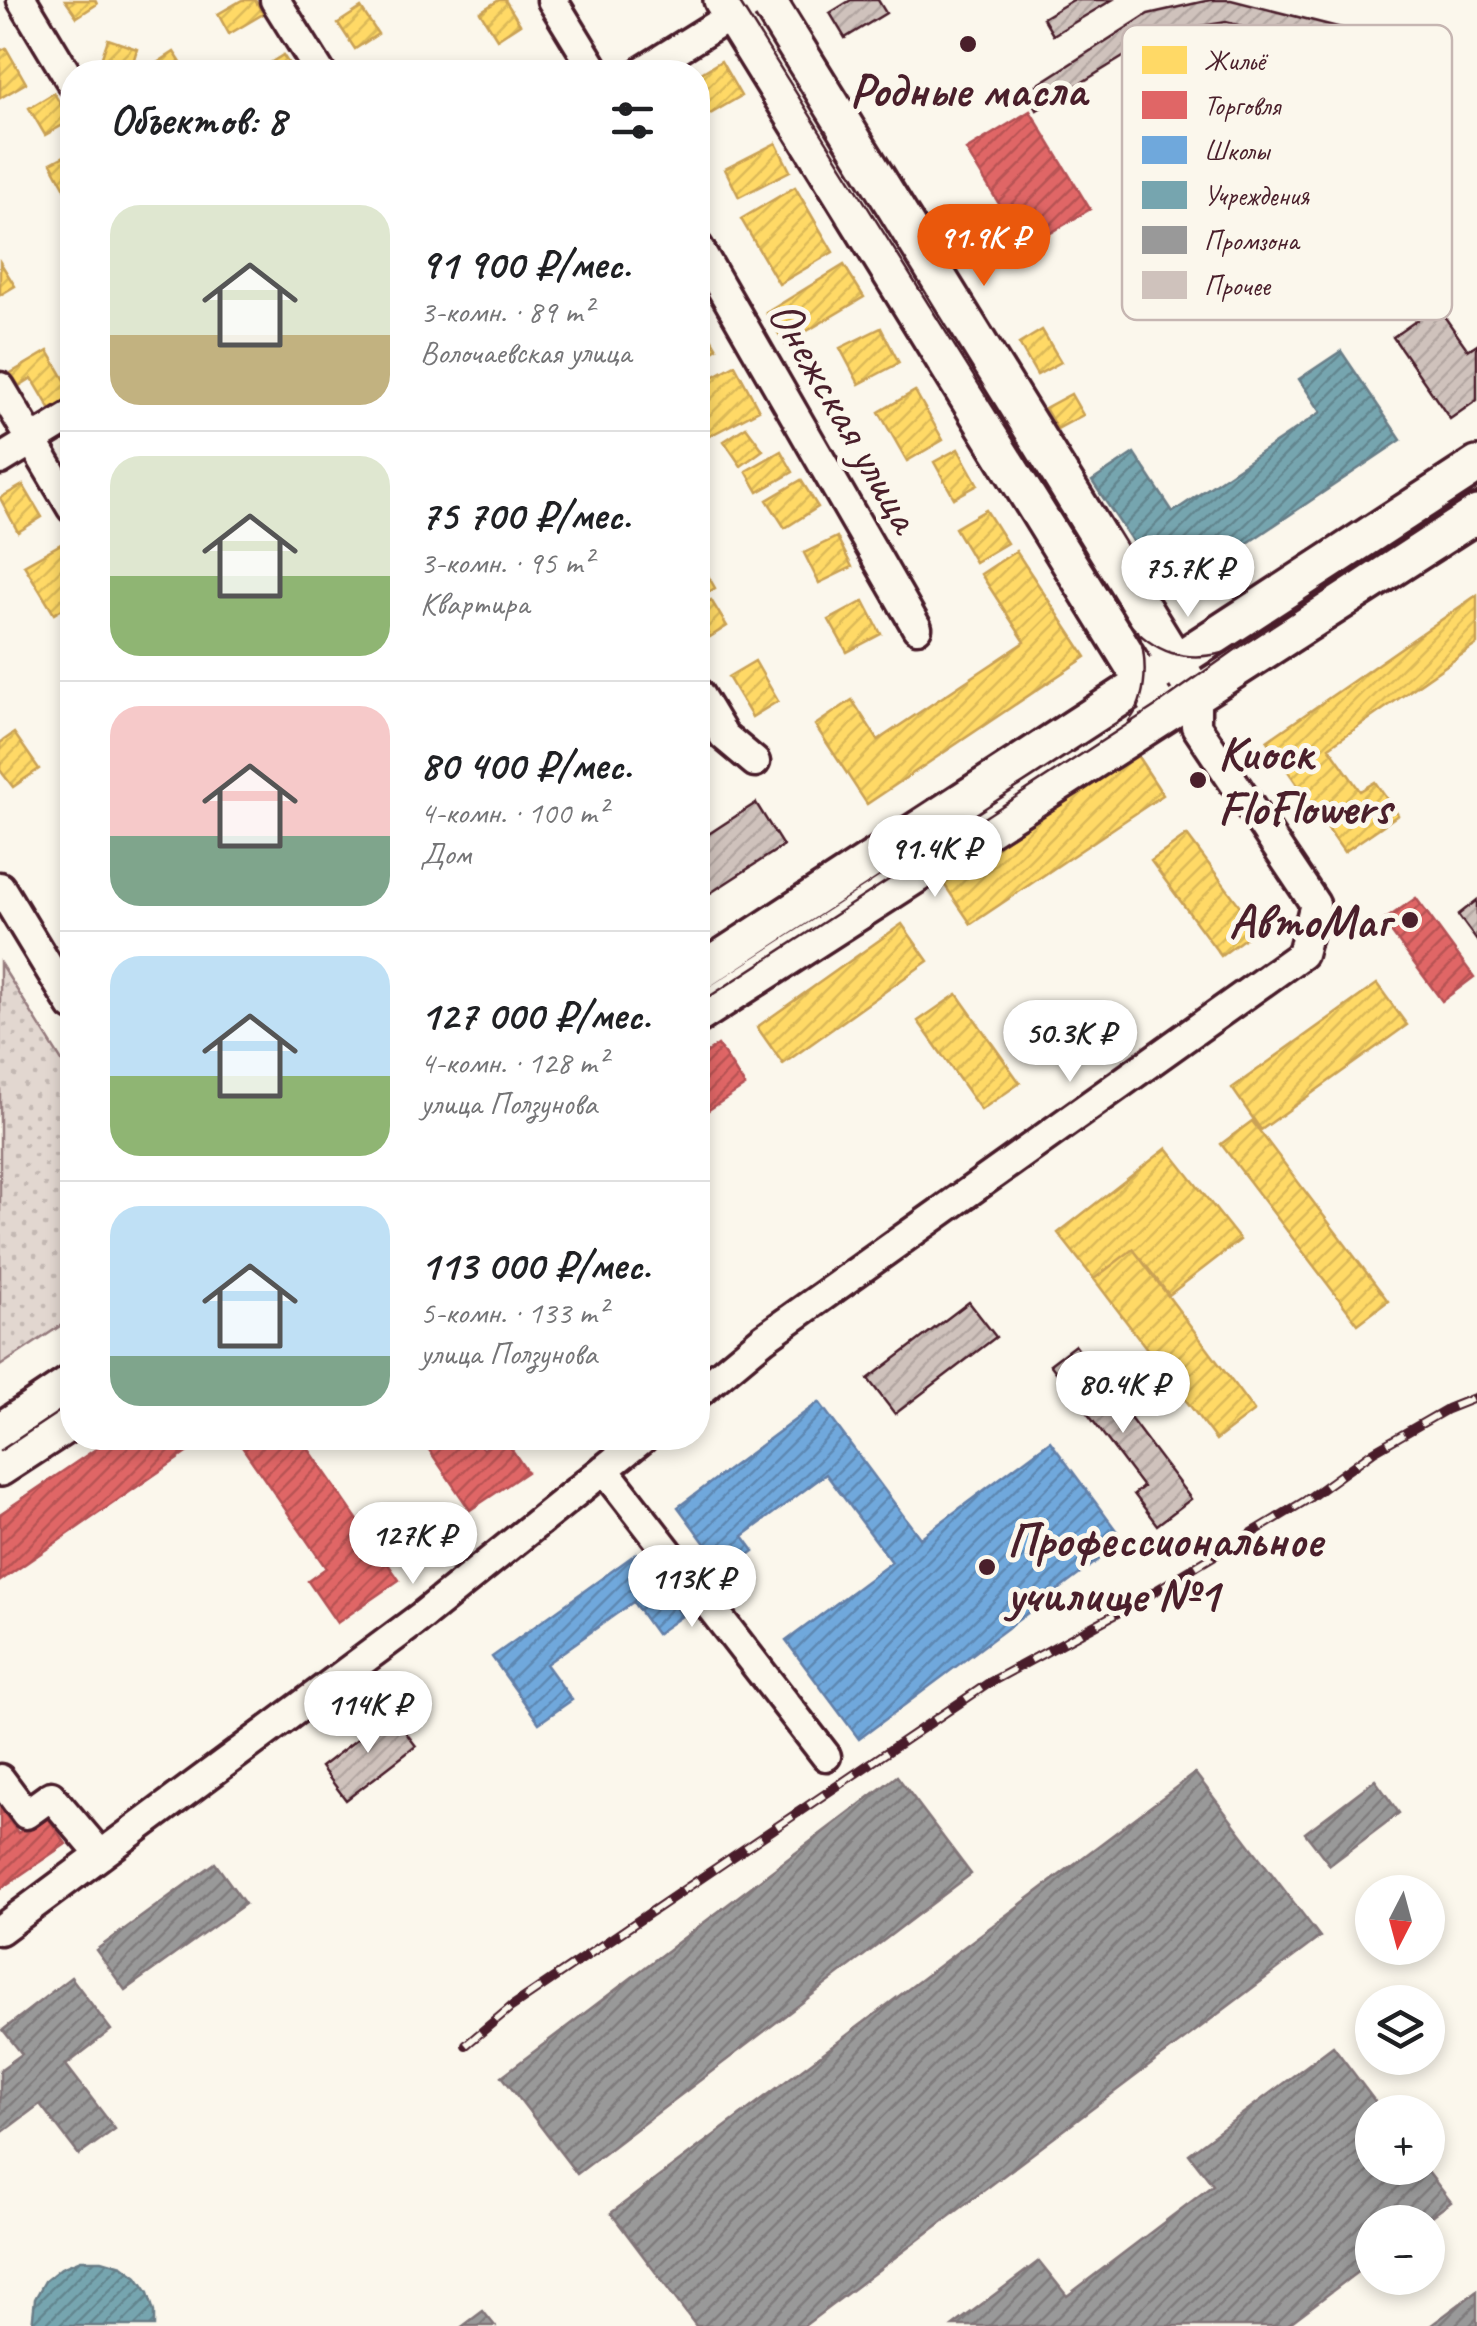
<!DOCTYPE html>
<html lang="ru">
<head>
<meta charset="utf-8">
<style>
  body { margin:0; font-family:Caveat,sans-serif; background:#f6f6f6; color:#202124; height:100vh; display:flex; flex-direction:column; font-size:38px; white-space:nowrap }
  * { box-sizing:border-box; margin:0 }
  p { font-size:32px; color:#757577 }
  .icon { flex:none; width:55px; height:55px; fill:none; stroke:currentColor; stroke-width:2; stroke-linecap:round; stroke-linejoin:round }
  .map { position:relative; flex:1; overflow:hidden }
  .drawer { position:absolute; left:60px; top:60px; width:650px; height:1390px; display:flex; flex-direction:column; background:#fff; border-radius:40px; box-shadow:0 5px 15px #0003 }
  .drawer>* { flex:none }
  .needle { width:65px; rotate:186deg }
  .tools { position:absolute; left:1355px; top:1875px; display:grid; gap:20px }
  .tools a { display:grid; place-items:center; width:90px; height:90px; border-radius:50%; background:#fff; box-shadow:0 5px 15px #0003; font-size:50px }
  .price { position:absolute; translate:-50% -85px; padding:0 22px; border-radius:35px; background:#fff; color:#222; font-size:32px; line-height:65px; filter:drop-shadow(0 2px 5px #0008) }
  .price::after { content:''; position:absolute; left:50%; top:60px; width:30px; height:22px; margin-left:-15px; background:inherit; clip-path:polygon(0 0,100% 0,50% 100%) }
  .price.selected { background:#ea580c; color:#fff }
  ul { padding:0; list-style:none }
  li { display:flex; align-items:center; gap:30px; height:250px; padding:0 50px }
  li+li { border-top:2px solid #e0e0e0 }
  li span { display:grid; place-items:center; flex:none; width:280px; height:200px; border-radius:30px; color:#555 }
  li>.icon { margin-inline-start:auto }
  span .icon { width:120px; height:120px; fill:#fffc; stroke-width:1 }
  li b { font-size:42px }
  h2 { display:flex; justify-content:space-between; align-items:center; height:120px; padding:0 50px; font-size:42px }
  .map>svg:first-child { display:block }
  .park { fill:url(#park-dots); stroke:#967b7e; stroke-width:2.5 }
  .homes { fill:url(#homes-hatch); stroke:#c9a154; stroke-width:2.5 }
  .shops { fill:url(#shops-hatch); stroke:#b35154; stroke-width:2.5 }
  .schools { fill:url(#schools-hatch); stroke:#647fa7; stroke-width:2.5 }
  .public { fill:url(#public-hatch); stroke:#697d87; stroke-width:2.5 }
  .industry { fill:url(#industry-hatch); stroke:#817478; stroke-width:2.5 }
  .building { fill:url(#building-hatch); stroke:#4a1f2b; stroke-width:2.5 }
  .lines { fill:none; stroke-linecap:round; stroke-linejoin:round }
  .minor-casing { stroke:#4a1f2b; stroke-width:35 }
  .major-casing { stroke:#4a1f2b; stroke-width:42 }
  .minor { stroke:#fbf7ec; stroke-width:28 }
  .major { stroke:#fbf7ec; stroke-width:35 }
  .tram { stroke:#4a1f2b; stroke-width:2.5 }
  .rail-casing { stroke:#4a1f2b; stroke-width:10 }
  .rail { stroke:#fbf7ec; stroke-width:6; stroke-dasharray:19; stroke-linecap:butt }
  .poi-dot { fill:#4a1f2b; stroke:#fbf7ec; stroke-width:4 }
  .labels { text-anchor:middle; stroke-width:10; stroke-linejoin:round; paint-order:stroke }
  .poi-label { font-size:48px; font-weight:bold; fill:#4a1f2b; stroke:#fbf7ec; text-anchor:start }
  .street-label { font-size:48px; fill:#4a1f2b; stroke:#fbf7ec }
  .key { fill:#fbf7ec; stroke:#c6b6b2; stroke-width:2.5 }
  .key-label { font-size:28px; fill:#4a1f2b }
</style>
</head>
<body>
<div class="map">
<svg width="1477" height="2326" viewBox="0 0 1477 2326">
  <defs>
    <pattern id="park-dots" width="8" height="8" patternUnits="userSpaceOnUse" patternTransform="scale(2.5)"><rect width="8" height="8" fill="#e2d7d0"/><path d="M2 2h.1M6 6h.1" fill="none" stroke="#c3b8b3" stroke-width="1.8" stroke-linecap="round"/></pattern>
    <pattern id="homes-hatch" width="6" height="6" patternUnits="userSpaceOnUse" patternTransform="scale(2.5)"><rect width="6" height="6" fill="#ffd966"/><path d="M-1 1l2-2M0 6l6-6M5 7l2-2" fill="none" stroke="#dcba59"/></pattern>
    <pattern id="shops-hatch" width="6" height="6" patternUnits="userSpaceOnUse" patternTransform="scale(2.5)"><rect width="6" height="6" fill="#e06666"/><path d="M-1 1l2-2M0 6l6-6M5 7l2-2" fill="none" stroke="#b85354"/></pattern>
    <pattern id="schools-hatch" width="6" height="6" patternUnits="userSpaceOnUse" patternTransform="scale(2.5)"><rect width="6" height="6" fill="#6fa8dc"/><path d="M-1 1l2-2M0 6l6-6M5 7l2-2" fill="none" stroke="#5d88b3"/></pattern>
    <pattern id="public-hatch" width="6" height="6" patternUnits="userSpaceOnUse" patternTransform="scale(2.5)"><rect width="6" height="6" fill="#76a5af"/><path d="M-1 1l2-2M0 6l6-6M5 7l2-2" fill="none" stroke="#63868f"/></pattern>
    <pattern id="industry-hatch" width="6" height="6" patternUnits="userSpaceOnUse" patternTransform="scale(2.5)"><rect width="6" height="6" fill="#999"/><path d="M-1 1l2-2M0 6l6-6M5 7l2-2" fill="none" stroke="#7f7c7d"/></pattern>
    <pattern id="building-hatch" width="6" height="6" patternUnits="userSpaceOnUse" patternTransform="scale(2.5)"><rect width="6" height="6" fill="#cfc2bc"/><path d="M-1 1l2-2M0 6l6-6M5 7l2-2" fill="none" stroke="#b3a6a2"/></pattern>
  </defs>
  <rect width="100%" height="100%" fill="#fbf7ec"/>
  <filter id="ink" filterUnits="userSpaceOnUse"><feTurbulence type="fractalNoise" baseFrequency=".01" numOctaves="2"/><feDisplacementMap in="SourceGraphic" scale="20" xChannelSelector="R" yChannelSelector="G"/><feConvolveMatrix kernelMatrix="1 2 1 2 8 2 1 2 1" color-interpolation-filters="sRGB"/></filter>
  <g filter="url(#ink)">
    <path class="park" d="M0 963 72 1077V1318L0 1366Z"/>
    <path class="homes" d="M65 0H95L97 4 77 17Z
      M242 0H255L263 14 229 34 218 14Z
      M499 0H505L520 24 497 39 480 12Z
      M361 8 378 34 355 49 338 23Z
      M108 39 137 49 130 72H121L99 66Z
      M6 48 26 83 0 98V51Z
      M174 52 187 72H154L151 67Z
      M283 55 294 72H256Z
      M721 61 741 96 698 121V75Z
      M54 93 70 121 45 135 29 108Z
      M776 143 790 171 739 197 725 169Z
      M72 152V194L69 196 51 163Z
      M795 187 833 252 779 284 741 219Z
      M0 262 15 286 0 295Z
      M844 265 864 297 785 344 766 313Z
      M698 316 717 348 698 360Z
      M881 328 899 363 859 384 840 348Z
      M1042 330 1061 362 1037 375 1019 344Z
      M48 351 72 392V400L52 412 32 378 19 386 11 373Z
      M735 365 759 410 698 442V385Z
      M915 391 943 440 907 461 879 412Z
      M1071 394 1083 415 1057 429 1045 408Z
      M746 427 763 450 741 466 724 441Z
      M958 449 978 485 954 498 934 462Z
      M781 451 793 472 758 492 746 471Z
      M801 480 818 507 785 528 767 500Z
      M23 485 42 517 18 532 0 498Z
      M986 510 1007 543 975 562 955 528Z
      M837 537 852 567 819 583 804 553Z
      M61 544 72 563V603L54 614 24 565Z
      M1016 551 1086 657 867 804 815 725 852 700 878 740 1025 642 981 574Z
      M698 558 715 588 698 599Z
      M1477 595V644L1329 747 1360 791 1375 782 1398 815 1344 852 1267 741Z
      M711 600 727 626 710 637 698 616V608Z
      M864 601 881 634 847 652 829 620Z
      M755 661 778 701 752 717 728 677Z
      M14 733 39 769 13 787 0 770V743Z
      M1135 752 1163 795 971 924 942 881Z
      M1187 835 1257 929 1221 956 1151 861Z
      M902 924 928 961 783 1064 757 1027Z
      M1377 984 1407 1025 1261 1130 1232 1088Z
      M957 994 1020 1083 981 1110 918 1021Z
      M1252 1121 1388 1301 1358 1324 1221 1144Z
      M1167 1148 1240 1240 1169 1295 1133 1249 1094 1279 1058 1233Z
      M1133 1249 1254 1411 1216 1440 1094 1279Z"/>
    <path class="shops" d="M1030 111 1090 209 1026 248 966 150Z
      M1416 898 1474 977 1442 1001 1383 921Z
      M718 1045 745 1086 698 1117V1059Z
      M112 1438H208L0 1581V1514Z
      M236 1438H301L399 1580 337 1623 308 1581 326 1568Z
      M421 1438H476L483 1449 500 1438H504L527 1472 470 1510Z
      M0 1807 18 1833 45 1814 66 1844 0 1889Z"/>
    <path class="schools" d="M819 1402 920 1538 1050 1441 1124 1541 859 1739 786 1641 892 1562 826 1474 743 1536 754 1551 726 1572 678 1507Z
      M637 1553 682 1616 656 1634 633 1602 546 1664 572 1700 539 1723 492 1657Z"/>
    <path class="public" d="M1341 351 1401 440 1169 596 1092 481 1134 453 1173 512 1321 412 1299 379Z
      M81 2260H102L122 2266 137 2277 148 2293 154 2312V2326H32L35 2299 45 2281 61 2268Z"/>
    <path class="industry" d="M1195 1773 1320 1937 804 2326H696L611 2213Z
      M897 1776 971 1874 577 2174 502 2076Z
      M1375 1780 1399 1813 1330 1865 1305 1833Z
      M215 1863 245 1904 125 1990 96 1950Z
      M71 1977 111 2030 66 2065 115 2129 79 2155 40 2104 0 2134V2070L22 2054 3 2030Z
      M1333 2046 1383 2112H1372V2168H1425L1451 2202 1424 2222H1372V2261L1286 2326H953L1039 2261 1067 2296 1213 2185 1189 2154Z
      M1477 2291V2326H1430Z
      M483 2311 495 2326H463Z"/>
    <path class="building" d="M851 0H878L886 13 845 38 830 13Z
      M1073 0H1112L1053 35 1043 18Z
      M1210 0H1231L1373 36 1363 66 1264 40 1238 25 1226 22 1164 32 1037 110 1028 91 1148 14Z
      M1437 306 1468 350 1477 344V400L1450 419 1393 337Z
      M756 803 783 846 698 901V841Z
      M1477 900V941L1458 915Z
      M969 1302 996 1337 895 1414 868 1379Z
      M1075 1345 1191 1499 1157 1525 1134 1494 1143 1487 1050 1364Z
      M391 1713 416 1746 346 1800 321 1767Z"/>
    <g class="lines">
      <defs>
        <path id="minor" d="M22 0 72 83
          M275 0 320 72
          M552 0 596 72
          M641 72 756 0
          M698 247 917 628
          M0 387 72 508
          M0 460 72 416
          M698 693 724 736 755 762
          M0 887 72 1006
          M698 1393 764 1338 1302 954 1315 904 1196 726V693
          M604 1469 826 1756
          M0 1779 26 1814 51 1796 101 1855
          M0 1930 422 1616 643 1438"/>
        <path id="major" d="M722 0 1155 701
          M767 0 1187 680
          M698 973C957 804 1218 636 1477 465
          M698 1015 1477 514
          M0 1431 72 1383
          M0 1468 72 1421"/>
      </defs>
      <use href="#minor" class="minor-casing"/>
      <use href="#major" class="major-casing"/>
      <use href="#minor" class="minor"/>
      <use href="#major" class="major"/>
      <path class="tram" d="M738 0 1127 621C1155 654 1185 663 1227 652
        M1129 721C1148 698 1148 658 1138 631
        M698 1004 1157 705 1235 650 1477 492
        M0 1451 72 1403"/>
      <defs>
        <path id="rail" d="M466 2045 511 2007 989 1683 1132 1605 1305 1501 1374 1451 1447 1409 1477 1397"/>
      </defs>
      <use href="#rail" class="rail-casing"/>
      <use href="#rail" class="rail"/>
    </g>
  </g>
  <g class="poi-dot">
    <circle cx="968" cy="44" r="10"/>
    <circle cx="1198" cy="780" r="10"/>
    <circle cx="1410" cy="920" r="10"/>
    <circle cx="987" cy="1567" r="10"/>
  </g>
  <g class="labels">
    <g class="poi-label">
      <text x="968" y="106" text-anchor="middle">Родные масла</text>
      <text x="1218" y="769">Киоск<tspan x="1218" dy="55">FloFlowers</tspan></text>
      <text x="1390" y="937" text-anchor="end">АвтоМаг</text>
      <text x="1007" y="1556">Профессиональное<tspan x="1007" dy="55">училище №1</tspan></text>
    </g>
    <g class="street-label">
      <text transform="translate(846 415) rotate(60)" y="17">Онежская улица</text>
    </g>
  </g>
  <rect x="1122" y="25" width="330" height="295" rx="15" class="key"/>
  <rect x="1142" y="46" width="45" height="28" fill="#ffd966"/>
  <rect x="1142" y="91" width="45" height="28" fill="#e06666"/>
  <rect x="1142" y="136" width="45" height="28" fill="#6fa8dc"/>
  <rect x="1142" y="181" width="45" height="28" fill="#76a5af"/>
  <rect x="1142" y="226" width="45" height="28" fill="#999"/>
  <rect x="1142" y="271" width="45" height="28" fill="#cfc2bc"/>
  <g class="key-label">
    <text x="1204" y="70">Жильё</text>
    <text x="1204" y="115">Торговля</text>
    <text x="1204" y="160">Школы</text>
    <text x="1204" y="205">Учреждения</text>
    <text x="1204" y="250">Промзона</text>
    <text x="1204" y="295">Прочее</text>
  </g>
</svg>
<div class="tools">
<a><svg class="needle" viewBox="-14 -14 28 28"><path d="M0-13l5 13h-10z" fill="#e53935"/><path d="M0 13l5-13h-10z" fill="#757577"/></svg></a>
<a><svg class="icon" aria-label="layers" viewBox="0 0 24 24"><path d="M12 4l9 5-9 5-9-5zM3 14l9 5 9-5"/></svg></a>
<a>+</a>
<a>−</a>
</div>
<b class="price selected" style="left:984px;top:289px">91.9K ₽</b>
<b class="price" style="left:1188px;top:620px">75.7K ₽</b>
<b class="price" style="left:935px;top:900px">91.4K ₽</b>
<b class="price" style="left:1070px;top:1085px">50.3K ₽</b>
<b class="price" style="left:1123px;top:1436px">80.4K ₽</b>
<b class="price" style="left:413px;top:1587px">127K ₽</b>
<b class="price" style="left:692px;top:1630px">113K ₽</b>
<b class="price" style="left:368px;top:1756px">114K ₽</b>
<section class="drawer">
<h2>Объектов: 8<svg class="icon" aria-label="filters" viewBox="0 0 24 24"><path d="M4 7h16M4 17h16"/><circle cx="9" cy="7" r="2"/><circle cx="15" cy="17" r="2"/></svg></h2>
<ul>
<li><span style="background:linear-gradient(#dfe7d0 65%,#c2b280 0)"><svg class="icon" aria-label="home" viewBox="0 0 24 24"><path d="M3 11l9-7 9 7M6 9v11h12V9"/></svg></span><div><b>91 900 ₽/мес.</b><p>3-комн. · 89 m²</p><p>Волочаевская улица</p></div></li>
<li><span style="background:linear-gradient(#dfe7d0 60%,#8fb573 0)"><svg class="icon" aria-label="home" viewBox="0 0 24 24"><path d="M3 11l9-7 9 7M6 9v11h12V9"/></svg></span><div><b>75 700 ₽/мес.</b><p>3-комн. · 95 m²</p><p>Квартира</p></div></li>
<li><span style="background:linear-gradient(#f6c9c9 65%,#7fa58c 0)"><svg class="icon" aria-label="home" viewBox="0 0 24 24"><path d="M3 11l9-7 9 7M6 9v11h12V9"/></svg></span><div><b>80 400 ₽/мес.</b><p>4-комн. · 100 m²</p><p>Дом</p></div></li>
<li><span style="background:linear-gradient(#bfe0f5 60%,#8fb573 0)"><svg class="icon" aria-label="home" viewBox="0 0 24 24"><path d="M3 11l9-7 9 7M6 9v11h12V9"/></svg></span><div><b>127 000 ₽/мес.</b><p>4-комн. · 128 m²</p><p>улица Ползунова</p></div></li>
<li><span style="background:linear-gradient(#bfe0f5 75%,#7fa58c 0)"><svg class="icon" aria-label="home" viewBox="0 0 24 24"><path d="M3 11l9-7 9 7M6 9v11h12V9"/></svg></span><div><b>113 000 ₽/мес.</b><p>5-комн. · 133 m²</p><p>улица Ползунова</p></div></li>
</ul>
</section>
</div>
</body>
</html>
